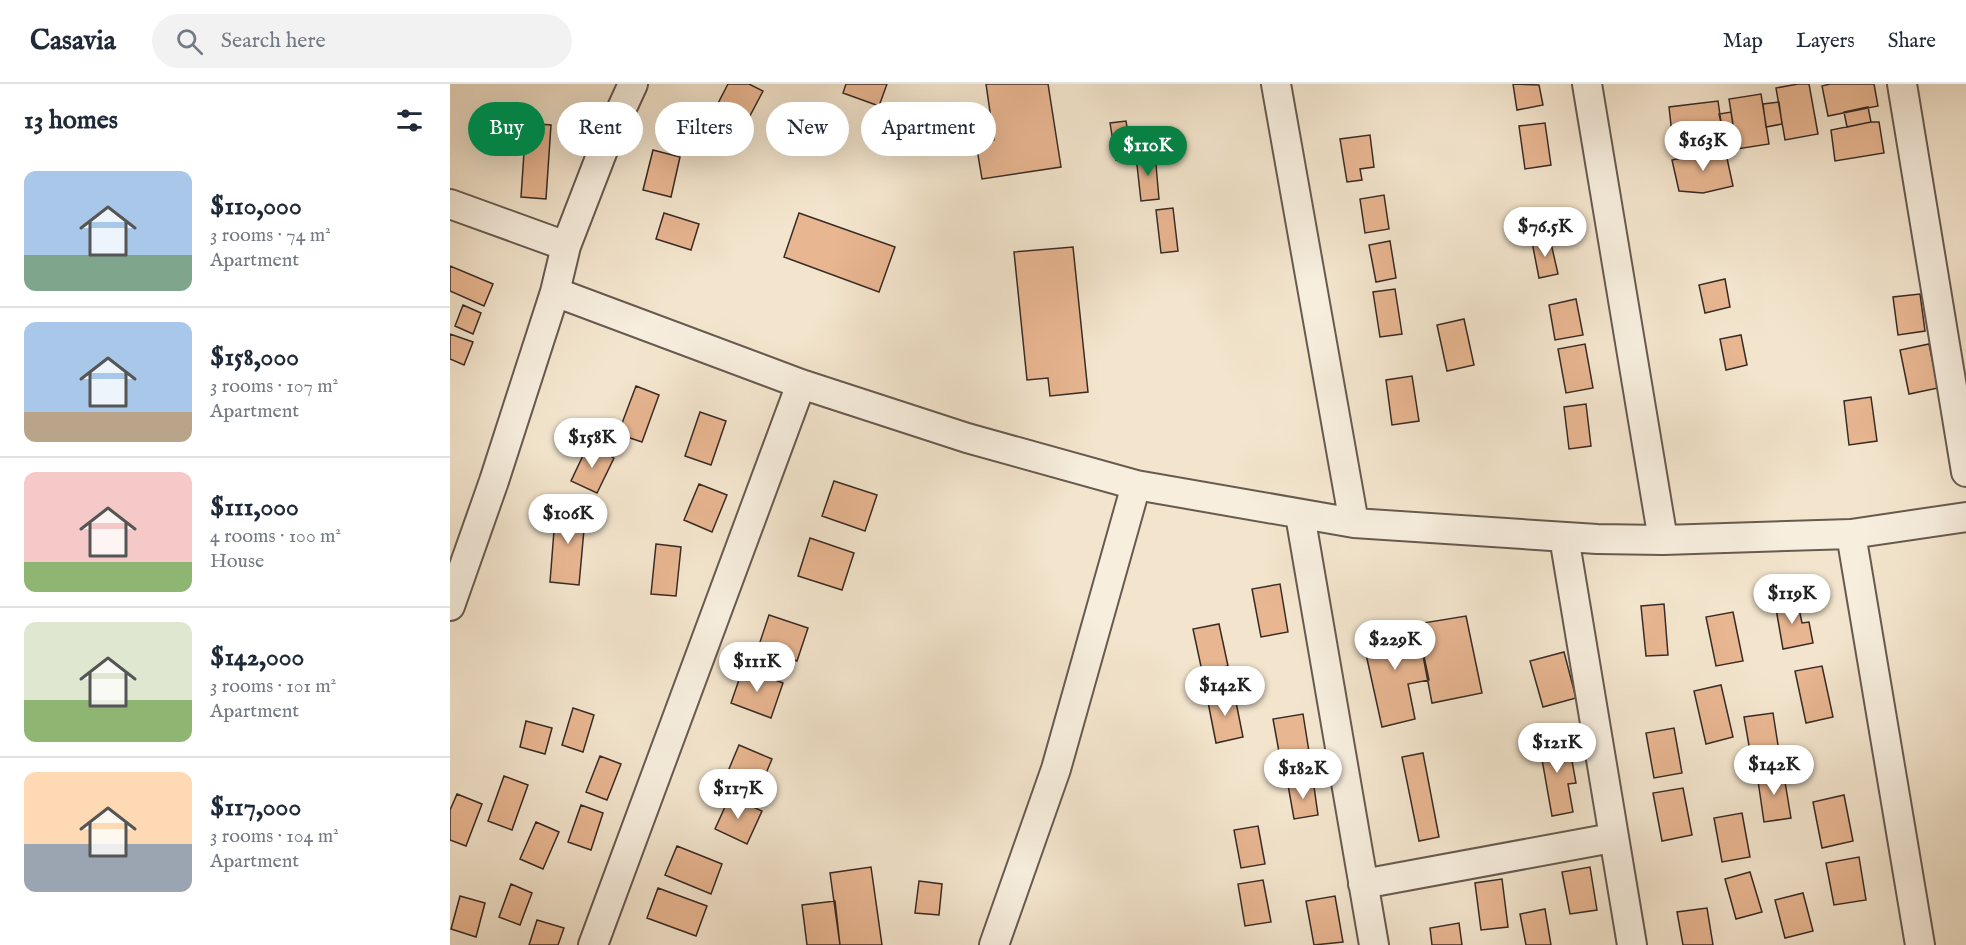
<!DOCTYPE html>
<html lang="en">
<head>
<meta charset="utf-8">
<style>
  body { margin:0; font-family:"IM FELL English",serif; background:#f2f2f3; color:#1f2937; height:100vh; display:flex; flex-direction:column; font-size:22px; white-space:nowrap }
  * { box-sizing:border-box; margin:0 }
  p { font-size:20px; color:#747a83 }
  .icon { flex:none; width:33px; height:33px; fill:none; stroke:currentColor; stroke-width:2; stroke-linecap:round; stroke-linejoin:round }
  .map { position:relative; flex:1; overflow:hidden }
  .drawer { display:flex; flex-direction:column; background:#fff; width:450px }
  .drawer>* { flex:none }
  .top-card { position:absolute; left:18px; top:18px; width:570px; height:54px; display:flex; gap:12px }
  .price { position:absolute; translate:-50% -51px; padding:0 14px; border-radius:21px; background:#fff; color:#222; font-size:20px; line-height:39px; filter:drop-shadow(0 2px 3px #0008) }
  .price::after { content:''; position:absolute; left:50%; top:36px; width:18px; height:14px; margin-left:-9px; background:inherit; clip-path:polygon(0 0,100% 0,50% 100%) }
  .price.selected { background:#0b8043; color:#fff }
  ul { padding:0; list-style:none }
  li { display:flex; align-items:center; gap:18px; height:150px; padding:0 24px }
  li+li { border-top:2px solid #e0e1e3 }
  li span { display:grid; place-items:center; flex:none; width:168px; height:120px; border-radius:12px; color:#555 }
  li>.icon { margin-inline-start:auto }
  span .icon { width:72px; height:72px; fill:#fffc; stroke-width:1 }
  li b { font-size:26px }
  h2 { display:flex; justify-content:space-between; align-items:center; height:72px; padding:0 24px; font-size:26px }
  .tag { padding:0 21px; border-radius:27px; background:#fff; box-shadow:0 6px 24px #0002; font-size:21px; line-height:54px }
  .tag.selected { background:#0b8043; color:#fff }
  header { display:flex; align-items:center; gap:36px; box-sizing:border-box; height:84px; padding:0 30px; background:#fff; border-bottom:2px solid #e0e1e3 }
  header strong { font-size:28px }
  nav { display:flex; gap:33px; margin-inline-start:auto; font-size:21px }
  .search { width:420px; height:54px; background:#f2f2f3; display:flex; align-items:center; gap:15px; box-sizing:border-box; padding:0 21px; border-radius:33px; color:#747a83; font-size:22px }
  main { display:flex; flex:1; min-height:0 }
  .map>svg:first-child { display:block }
  .building { fill:#e8b691; stroke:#382b26; stroke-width:1.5 }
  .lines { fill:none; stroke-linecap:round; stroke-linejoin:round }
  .minor-casing { stroke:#675a50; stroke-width:32 }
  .minor { stroke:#f7eede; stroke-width:28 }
</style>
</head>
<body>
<header>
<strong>Casavia</strong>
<div class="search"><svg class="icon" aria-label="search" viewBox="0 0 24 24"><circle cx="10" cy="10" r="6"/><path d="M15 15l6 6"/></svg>Search here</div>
<nav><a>Map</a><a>Layers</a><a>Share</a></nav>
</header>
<main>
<section class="drawer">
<h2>13 homes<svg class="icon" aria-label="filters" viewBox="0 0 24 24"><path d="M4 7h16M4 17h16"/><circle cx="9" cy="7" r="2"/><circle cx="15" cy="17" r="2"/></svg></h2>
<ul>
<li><span style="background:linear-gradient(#a9c7e8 70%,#7fa58c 0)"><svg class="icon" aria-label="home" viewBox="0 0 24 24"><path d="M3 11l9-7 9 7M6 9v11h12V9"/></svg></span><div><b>$110,000</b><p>3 rooms · 74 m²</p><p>Apartment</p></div></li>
<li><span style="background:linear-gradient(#a9c7e8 75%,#b9a48a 0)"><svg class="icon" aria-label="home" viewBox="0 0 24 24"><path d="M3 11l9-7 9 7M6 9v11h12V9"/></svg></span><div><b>$158,000</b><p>3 rooms · 107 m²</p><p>Apartment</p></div></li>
<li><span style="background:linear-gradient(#f6c9c9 75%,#8fb573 0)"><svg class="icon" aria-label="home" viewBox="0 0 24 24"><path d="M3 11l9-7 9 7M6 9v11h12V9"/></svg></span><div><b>$111,000</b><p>4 rooms · 100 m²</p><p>House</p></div></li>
<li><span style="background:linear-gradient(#dfe7d0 65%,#8fb573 0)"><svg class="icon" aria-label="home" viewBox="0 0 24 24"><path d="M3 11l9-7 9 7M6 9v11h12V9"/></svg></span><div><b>$142,000</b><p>3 rooms · 101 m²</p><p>Apartment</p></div></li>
<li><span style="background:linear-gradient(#ffd9b3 60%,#9aa5b1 0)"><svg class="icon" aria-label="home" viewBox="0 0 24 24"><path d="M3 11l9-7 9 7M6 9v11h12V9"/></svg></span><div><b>$117,000</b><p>3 rooms · 104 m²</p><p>Apartment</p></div></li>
</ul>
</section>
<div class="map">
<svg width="1516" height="861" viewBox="0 0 1516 861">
  <rect width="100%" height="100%" fill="#f3e5cd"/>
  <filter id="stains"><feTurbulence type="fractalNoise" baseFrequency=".00333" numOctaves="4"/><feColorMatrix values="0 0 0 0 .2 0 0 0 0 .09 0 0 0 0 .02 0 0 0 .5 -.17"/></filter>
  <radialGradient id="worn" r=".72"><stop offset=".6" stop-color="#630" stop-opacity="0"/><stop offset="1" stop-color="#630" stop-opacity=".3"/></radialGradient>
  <path class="building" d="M278 0H299L313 7 293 45 263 29Z
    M396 0H437L429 22 393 9Z
    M536 0H598L611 83 532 95 526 59 544 56Z
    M1063 0 1089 1 1093 21 1067 26Z
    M1348 0H1359L1368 50 1335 56 1326 4Z
    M1380 0H1424L1428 22 1378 32 1372 2Z
    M1311 10 1319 60 1287 65 1279 15Z
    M1268 17 1273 52 1223 59 1219 23Z
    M1329 18 1332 40 1316 43 1313 20Z
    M1418 23 1421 38 1397 43 1394 28Z
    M1281 28 1283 41 1272 43 1269 30Z
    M676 37 682 73 666 76 660 39Z
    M1421 38H1429L1434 69 1385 77 1381 46Z
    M76 39 101 41 96 115 71 113Z
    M1095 39 1101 81 1075 85 1069 42Z
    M920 51 924 83 910 85 912 96 897 98 890 55Z
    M1255 54 1258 68 1235 73 1232 58Z
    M1275 65 1283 102 1253 109 1229 107 1222 76Z
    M203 66 230 73 221 113 193 106Z
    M705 70 709 115 691 117 686 72Z
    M934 111 939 145 915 149 910 115Z
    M723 124 728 167 711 169 706 126Z
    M214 129 249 140 241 166 206 155Z
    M349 129 445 163 429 208 334 173Z
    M1100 155 1108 190 1089 194 1082 158Z
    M940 157 946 194 926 198 919 161Z
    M623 163 638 308 600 312 598 294 577 296 564 168Z
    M0 182 43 200 34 222 0 207Z
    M1275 195 1280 223 1255 229 1249 201Z
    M945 205 952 250 930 253 923 208Z
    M1470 210 1475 247 1448 251 1443 213Z
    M1126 215 1133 251 1105 256 1099 221Z
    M13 221 31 229 23 250 5 242Z
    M1014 235 1024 281 997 287 987 241Z
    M0 250 23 258 14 281 0 275Z
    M1291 251 1297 281 1276 286 1270 255Z
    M1135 260 1143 304 1116 309 1108 265Z
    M1479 260 1488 304 1459 310 1450 266Z
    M962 292 969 337 942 341 936 296Z
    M186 302 209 311 192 358 168 350Z
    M1421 313 1427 357 1399 361 1394 317Z
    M1136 320 1141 362 1119 365 1114 323Z
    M250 328 276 337 261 381 235 372Z
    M138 361 164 374 147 409 121 397Z
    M384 397 427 411 415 447 372 432Z
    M249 400 277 411 262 448 234 436Z
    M106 421 136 423 129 501 100 498Z
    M360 454 404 469 392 506 348 492Z
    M206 460 231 463 226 512 201 510Z
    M830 500 838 548 811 553 802 505Z
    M1347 515 1352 539 1359 538 1363 559 1333 565 1325 519Z
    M1214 520 1218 571 1196 572 1191 522Z
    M1283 528 1293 577 1266 582 1256 533Z
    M319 531 358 544 347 577 308 564Z
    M1016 532 1032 609 982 619 967 540Z
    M769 540 778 582 752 587 743 545Z
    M967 540 979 596 958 600 965 635 932 643 912 552Z
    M1114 568 1126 614 1093 623 1080 577Z
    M1372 582 1383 633 1356 639 1345 587Z
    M293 584 333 599 321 634 281 619Z
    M1271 601 1283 653 1256 660 1244 607Z
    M784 608 793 653 766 659 757 613Z
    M123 624 144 631 133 668 112 661Z
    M1323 629 1330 674 1302 679 1294 633Z
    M853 630 860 674 831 679 823 635Z
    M76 637 102 644 95 670 70 663Z
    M1224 644 1232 689 1204 694 1196 649Z
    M1108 650 1111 668 1120 666 1126 699 1118 700 1123 728 1102 732 1088 653Z
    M289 661 322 675 309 706 276 692Z
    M973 669 989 753 969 757 952 673Z
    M150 672 171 680 157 716 136 708Z
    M1333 686 1341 734 1314 738 1307 690Z
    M54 692 78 701 62 746 38 737Z
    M863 696 868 731 844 735 838 701Z
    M1233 704 1242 751 1212 757 1203 709Z
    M7 710 32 720 16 762 0 756V726Z
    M1394 711 1403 757 1372 764 1363 718Z
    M280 712 312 727 297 760 265 745Z
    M131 721 153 729 141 766 118 758Z
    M1292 729 1300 773 1272 778 1264 734Z
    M86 738 109 748 93 785 70 775Z
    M808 742 815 780 791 784 784 746Z
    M227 762 272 780 261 810 215 791Z
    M1409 773 1416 816 1384 821 1376 779Z
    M421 783 432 861H390L380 789Z
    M1140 783 1147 826 1120 830 1112 788Z
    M1300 788 1312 828 1286 835 1275 795Z
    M1052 795 1058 843 1031 846 1025 799Z
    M813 796 821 838 795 842 788 800Z
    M469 797 492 800 489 831 465 829Z
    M61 800 82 809 70 841 49 833Z
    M208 804 257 822 246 852 197 834Z
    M1353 809 1363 847 1335 854 1325 816Z
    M10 812 35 819 26 853 1 845Z
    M885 812 893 858 864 861 856 817Z
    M385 817 390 861H357L352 821Z
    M1257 824 1263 861H1233L1227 828Z
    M1095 825 1101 861H1076L1070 830Z
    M87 836 114 844 108 861H79Z
    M1009 839 1012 861H982L980 844Z"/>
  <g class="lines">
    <defs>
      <path id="minor" d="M826 0 904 439
        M1137 0 1213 456
        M1452 0 1516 388
        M0 120 116 162
        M105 208 351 300 517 354 686 401 904 439 1147 455 1213 456 1401 450 1516 433
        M850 431 924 861
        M1401 450 1470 861
        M1114 453 1182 861
        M0 522 44 397 105 208 116 162 155 61 183 0
        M913 800 1162 754
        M143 861 351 300
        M544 861 606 685 686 401"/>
    </defs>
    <use href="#minor" class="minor-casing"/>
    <use href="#minor" class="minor"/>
  </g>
  <rect width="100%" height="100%" filter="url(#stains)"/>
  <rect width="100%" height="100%" fill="url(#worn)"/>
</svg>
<b class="price" style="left:1253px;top:88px">$163K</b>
<b class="price selected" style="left:698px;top:93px">$110K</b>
<b class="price" style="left:1095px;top:174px">$76.5K</b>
<b class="price" style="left:142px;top:385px">$158K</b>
<b class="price" style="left:118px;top:461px">$106K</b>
<b class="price" style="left:1342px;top:541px">$119K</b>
<b class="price" style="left:945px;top:587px">$229K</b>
<b class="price" style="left:307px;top:609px">$111K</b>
<b class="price" style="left:775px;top:633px">$142K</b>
<b class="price" style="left:1107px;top:690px">$121K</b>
<b class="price" style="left:1324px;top:712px">$142K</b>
<b class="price" style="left:853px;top:716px">$182K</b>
<b class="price" style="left:288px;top:736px">$117K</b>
<div class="top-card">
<a class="tag selected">Buy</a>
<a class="tag">Rent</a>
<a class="tag">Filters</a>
<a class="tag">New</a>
<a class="tag">Apartment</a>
</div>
</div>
</main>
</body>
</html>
